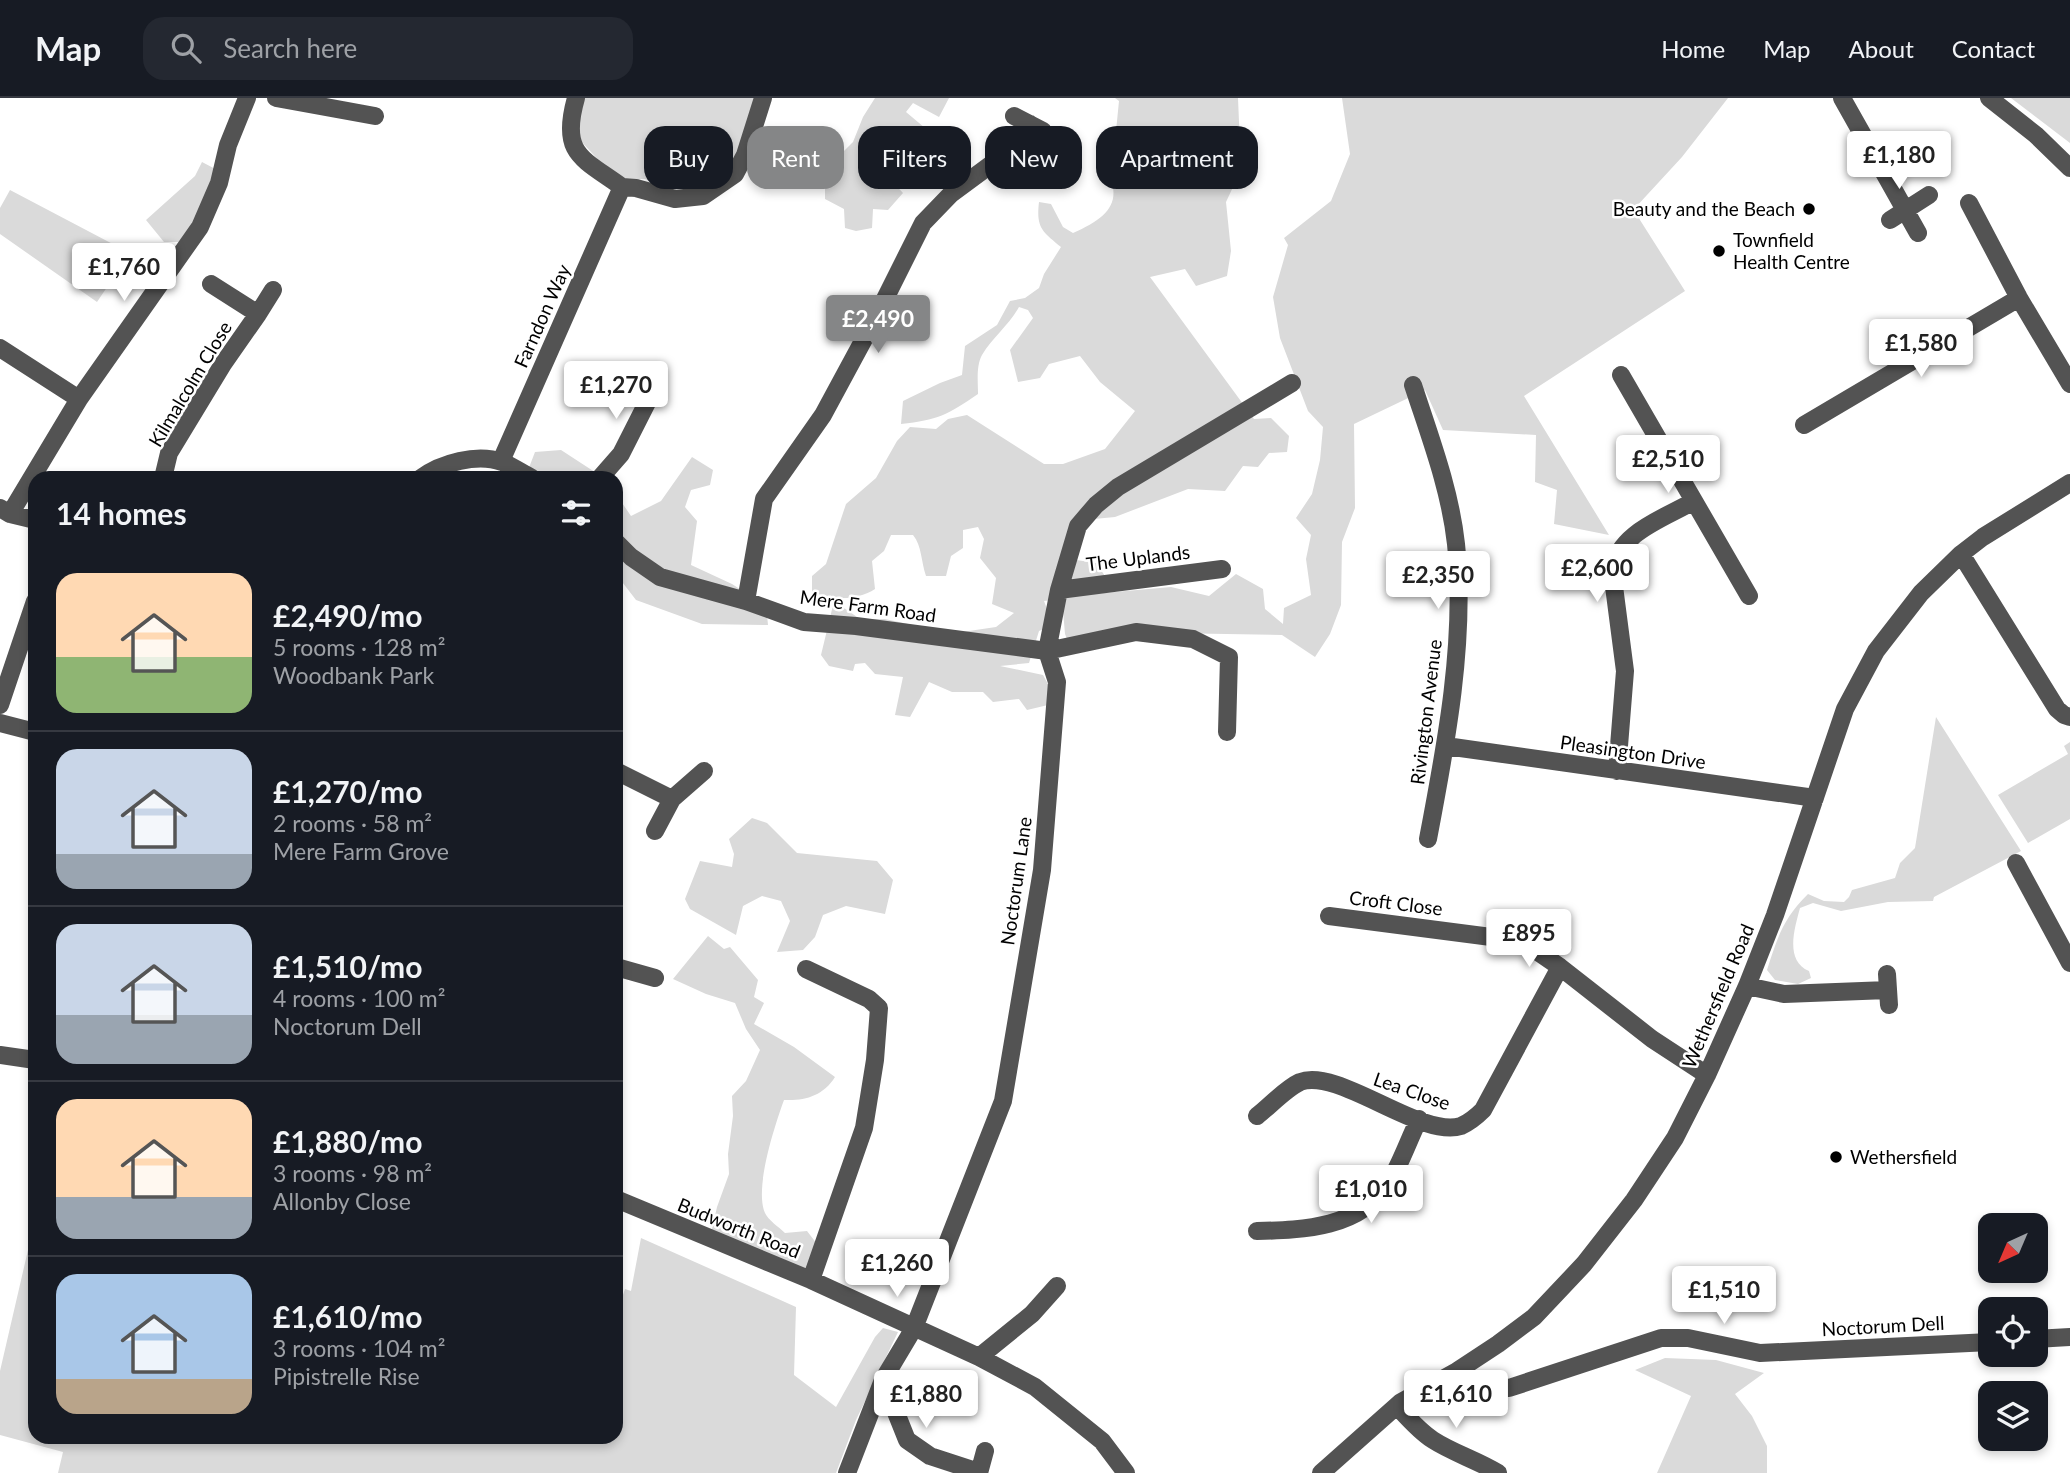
<!DOCTYPE html>
<html lang="en">
<head>
<meta charset="utf-8">
<style>
  body { margin:0; font-family:Lato,sans-serif; background:#242831; color:#f1f3f6; height:100vh; display:flex; flex-direction:column; font-size:26px; white-space:nowrap }
  * { box-sizing:border-box; margin:0 }
  p { font-size:23px; color:#9ea1a6 }
  .icon { flex:none; width:38px; height:38px; fill:none; stroke:currentColor; stroke-width:2; stroke-linecap:round; stroke-linejoin:round }
  .map { position:relative; flex:1; overflow:hidden }
  .side { position:absolute; left:28px; top:373px; width:595px; height:973px; display:flex; flex-direction:column; background:#171b24; border-radius:21px; box-shadow:0 4px 10px #0003 }
  .side>* { flex:none }
  .hud { position:absolute; left:644px; top:28px; width:665px; height:63px; display:flex; gap:14px }
  .needle { width:46px; rotate:224deg }
  .tools { position:absolute; left:1978px; top:1115px; display:grid; gap:14px }
  .tools a { display:grid; place-items:center; width:70px; height:70px; border-radius:14px; background:#171b24; box-shadow:0 4px 10px #0003; font-size:35px }
  .price { position:absolute; translate:-50% -60px; padding:0 16px; border-radius:7px; background:#fff; color:#222; font-size:23px; line-height:46px; filter:drop-shadow(0 2px 4px #0008) }
  .price::after { content:''; position:absolute; left:50%; top:42px; width:21px; height:16px; margin-left:-10px; background:inherit; clip-path:polygon(0 0,100% 0,50% 100%) }
  .price.current { background:#858687; color:#fff }
  ul { padding:0; list-style:none }
  li { display:flex; align-items:center; gap:21px; height:175px; padding:0 28px }
  li+li { border-top:2px solid #363941 }
  li span { display:grid; place-items:center; flex:none; width:196px; height:140px; border-radius:21px; color:#555 }
  li>.icon { margin-inline-start:auto }
  span .icon { width:84px; height:84px; fill:#fffc; stroke-width:1 }
  li b { font-size:30px }
  h2 { display:flex; justify-content:space-between; align-items:center; height:84px; padding:0 28px; font-size:30px }
  .pill { padding:0 24px; border-radius:21px; background:#171b24; box-shadow:0 4px 10px #0003; font-size:24px; line-height:63px }
  .pill.current { background:#858687; color:#fff }
  header { display:flex; align-items:center; gap:42px; box-sizing:border-box; height:98px; padding:0 35px; background:#171b24; border-bottom:2px solid #363941 }
  header strong { font-size:33px }
  nav { display:flex; gap:38px; margin-inline-start:auto; font-size:24px }
  .search { width:490px; height:63px; background:#242831; display:flex; align-items:center; gap:18px; box-sizing:border-box; padding:0 24px; border-radius:21px; color:#9ea1a6; font-size:26px }
  .map>svg:first-child { display:block }
  .green { fill:#dadada }
  .lines { fill:none; stroke-linecap:round; stroke-linejoin:round }
  .minor { stroke:#535353; stroke-width:18 }
  .poi-dot { fill:#000; stroke:#fff; stroke-width:2.5 }
  .labels { text-anchor:middle; stroke-width:5; stroke-linejoin:round; paint-order:stroke }
  .poi-label { font-size:19px; fill:#000; stroke:#fff; text-anchor:start }
  .street-label { font-size:19px; fill:#000; stroke:#fff }
</style>
</head>
<body>
<header>
<strong>Map</strong>
<div class="search"><svg class="icon" aria-label="search" viewBox="0 0 24 24"><circle cx="10" cy="10" r="6"/><path d="M15 15l6 6"/></svg>Search here</div>
<nav><a>Home</a><a>Map</a><a>About</a><a>Contact</a></nav>
</header>
<div class="map">
<svg width="2070" height="1375" viewBox="0 0 2070 1375">
  <rect width="100%" height="100%" fill="#fff"/>
  <path class="green" d="M584 0H757L733 68 721 81 700 89 677 90 645 81H625L604 68 578 40 580 11Z
    M875 0H949L939 19 913 5 906 14 925 30V43L917 63 906 61 896 77 890 81 903 95 888 112 873 111 872 130 856 133 845 130 844 111 825 101V82L841 74 837 60 853 44 863 19Z
    M1115 0H1238L1241 72 1226 104 1231 153 1227 178 1196 188 1185 171 1150 179 1254 321 1271 320 1289 338 1287 354 1269 355 1258 369 1243 368 1225 393 1188 391 1115 419 1094 421 1071 451 1070 461 1096 465 1105 478 1092 496 1171 489 1209 498 1236 476 1263 491 1265 511 1283 526 1284 510 1311 497 1306 461 1311 437 1296 420 1312 396 1320 362 1323 329 1308 313 1280 240 1273 199 1288 147 1284 140 1331 103 1350 56 1342 0H1728L1682 59 1635 110 1640 122 1685 193 1524 298 1609 437 1554 426 1557 392 1535 384 1536 337 1443 332 1425 292 1354 326 1355 410 1342 444 1341 507 1330 536 1315 559 1282 537 1166 535 1072 553 1065 536 1062 501 1044 503 1053 527 1039 533 1029 565 1000 568 1043 577 1048 586V607L1027 612 1019 601 993 604 983 594H952L929 584 910 619 895 617 903 579 875 576 865 565 855 566 853 573 829 568 821 557 834 503 860 521H885L936 532 962 534 996 529 1014 515 992 506 996 480 980 460 984 441 978 429 963 432V450L951 458 946 478H926C921 464 922 448 913 437H891L884 453 872 463 875 491C857 503 832 502 812 494V478L826 466 846 406 876 380 897 343 910 329 936 331 948 321 967 317 1044 366H1063L1105 351 1135 313 1100 284 1080 258 1049 266 1040 280 1018 284 1010 252 1033 220 1028 212 1019 209C1009 227 992 240 982 257 976 268 978 284 978 296 947 317 938 322 901 326L903 303 940 285 962 277 965 248 997 227 1010 203 1025 200 1039 190 1044 176 1061 149C1042 133 1036 130 1039 104L1051 106 1063 129 1073 135C1109 119 1126 103 1103 65L1116 33 1119 3Z
    M2011 0H2070V45Z
    M202 64 221 74 187 144H164L146 122 195 78Z
    M10 92 126 153V161L97 204 0 136V110Z
    M561 352 604 380H525L535 354Z
    M692 359 713 372 710 387 691 392 685 409 697 423 691 467 732 486 766 508 768 527 702 526 636 502 616 476V396L631 418 661 403Z
    M1936 619 2021 753 1934 799 1933 803 1888 804 1841 813 1813 805 1800 810C1795 829 1784 863 1809 873L1811 880 1798 886 1775 882 1767 872C1778 838 1783 821 1808 796L1824 803 1844 804 1849 799 1852 792 1895 780 1900 765 1915 750Z
    M2070 644V721L2028 745 1998 697 2068 656 2064 648Z
    M752 720 767 725 797 755 877 763 893 782 885 816 846 808 823 817 815 839 803 852 777 854 790 823 781 803 762 798 743 808 736 837 690 811 685 801 700 763 732 769 734 756 729 741Z
    M708 838 724 851 730 849 758 882 754 899 764 905 754 926 794 949 835 979C823 998 805 1003 784 1002 775 1027 754 1090 765 1115 768 1122 779 1129 785 1135L807 1133 817 1146 816 1178 710 1140 717 1109 729 1076 728 1056 733 1018 732 998 746 983 760 952 746 931 735 905 706 896 673 881Z
    M641 1140 796 1209 794 1277 836 1309 875 1239 883 1230 898 1234 856 1322 836 1375H58L63 1354 0 1337V1273L28 1152 35 1153V1339H616V1218L625 1191 631 1193Z
    M1665 1260 1716 1262 1764 1275 1735 1296 1752 1318 1767 1348V1375H1657L1691 1298 1635 1272Z"/>
  <g class="lines">
    <path class="minor" d="M276 0 375 18
      M1842 0 1918 135
      M1989 0 2036 37 2070 70
      M1014 18 1043 33
      M622 89 636 90 675 101 703 98 735 76 745 57 763 0
      M1969 105 2019 200 2070 286
      M1890 122 1929 97
      M258 216 273 192
      M0 250 79 301
      M1621 277 1749 498
      M1413 287C1430 339 1450 391 1456 446 1466 542 1446 647 1428 741
      M1804 327 2019 200
      M501 363 622 89C582 60 560 56 576 0
      M163 380 169 355 223 266 258 216 211 186
      M421 380C441 365 477 355 502 364 512 368 522 375 532 380
      M600 380 621 356 658 283
      M0 410 10 416 35 422
      M10 416 79 301 200 129 219 85 228 47 247 0
      M616 444 631 459 660 479 746 503 804 524 856 528 1047 553 1136 534 1193 541 1229 559 1227 634
      M1961 456 2057 611 2064 617 2070 619
      M1059 492 1222 471
      M746 503 764 401 823 317 877 217 923 125 951 96 993 65 1030 26
      M0 607 35 503
      M0 625 35 634
      M1446 648 1815 700
      M616 673 672 701 655 733
      M1617 673 1625 573 1612 473C1619 434 1663 421 1694 403
      M672 701 704 673
      M2016 765 2070 865
      M1329 818 1522 843 1560 869 1652 941 1707 977
      M616 869 655 880
      M806 871 869 901 879 910 875 962 864 1030 811 1182
      M1887 876 1889 907
      M1747 888 1784 896 1888 892
      M0 957 35 962
      M1257 1018C1270 1008 1285 991 1300 984 1338 969 1421 1041 1461 1028 1470 1024 1476 1019 1483 1012L1560 869
      M616 1101 811 1182 979 1259 1035 1289 1102 1343 1126 1375
      M1257 1133C1304 1132 1360 1130 1389 1085 1401 1065 1409 1041 1419 1021
      M2035 1241 2070 1239
      M979 1259 1032 1216 1057 1188
      M1457 1273C1472 1285 1490 1289 1509 1290L1661 1240H1688L1760 1255 1990 1244
      M883 1282 907 1342 930 1358 979 1374
      M1397 1308C1408 1320 1419 1333 1433 1342 1453 1355 1477 1362 1498 1375
      M847 1375 883 1282 914 1230 1003 1003 1042 772 1057 584 1047 553 1059 492 1078 428 1096 407 1118 389 1292 285
      M979 1375 985 1353
      M1321 1375 1401 1304 1457 1273 1498 1246 1534 1219 1584 1166 1634 1102 1675 1040 1707 977 1747 888 1775 817 1845 611 1876 553 1921 495 1961 456 1983 439 2070 385"/>
  </g>
  <g class="poi-dot">
    <circle cx="1809" cy="111" r="7"/>
    <circle cx="1719" cy="153" r="7"/>
    <circle cx="1836" cy="1059" r="7"/>
  </g>
  <g class="labels">
    <g class="poi-label">
      <text x="1795" y="118" text-anchor="end">Beauty and the Beach</text>
      <text x="1733" y="149">Townfield<tspan x="1733" dy="22">Health Centre</tspan></text>
      <text x="1850" y="1066">Wethersfield</text>
    </g>
    <g class="street-label">
      <text transform="translate(542 218) rotate(-66)" y="7">Farndon Way</text>
      <text transform="translate(190 286) rotate(-59)" y="7">Kilmalcolm Close</text>
      <text transform="translate(1138 460) rotate(-7)" y="7">The Uplands</text>
      <text transform="translate(868 508) rotate(8)" y="7">Mere Farm Road</text>
      <text transform="translate(1426 614) rotate(-83)" y="7">Rivington Avenue</text>
      <text transform="translate(1633 654) rotate(8)" y="7">Pleasington Drive</text>
      <text transform="translate(1016 783) rotate(-82)" y="7">Noctorum Lane</text>
      <text transform="translate(1396 805) rotate(7)" y="7">Croft Close</text>
      <text transform="translate(1718 898) rotate(-67)" y="7">Wethersfield Road</text>
      <text transform="translate(1412 993) rotate(19)" y="7">Lea Close</text>
      <text transform="translate(739 1130) rotate(22)" y="7">Budworth Road</text>
      <text transform="translate(1883 1228) rotate(-3)" y="7">Noctorum Dell</text>
    </g>
  </g>
</svg>
<div class="tools">
<a><svg class="needle" viewBox="-14 -14 28 28"><path d="M0-13l5 13h-10z" fill="#e53935"/><path d="M0 13l5-13h-10z" fill="#9ea1a6"/></svg></a>
<a><svg class="icon" aria-label="locate" viewBox="0 0 24 24"><circle cx="12" cy="12" r="6"/><path d="M12 2v4M12 18v4M2 12h4M18 12h4"/></svg></a>
<a><svg class="icon" aria-label="layers" viewBox="0 0 24 24"><path d="M12 4l9 5-9 5-9-5zM3 14l9 5 9-5"/></svg></a>
</div>
<b class="price" style="left:1899px;top:93px">£1,180</b>
<b class="price" style="left:124px;top:205px">£1,760</b>
<b class="price current" style="left:878px;top:257px">£2,490</b>
<b class="price" style="left:1921px;top:281px">£1,580</b>
<b class="price" style="left:616px;top:323px">£1,270</b>
<b class="price" style="left:1668px;top:397px">£2,510</b>
<b class="price" style="left:1597px;top:506px">£2,600</b>
<b class="price" style="left:1438px;top:513px">£2,350</b>
<b class="price" style="left:1529px;top:871px">£895</b>
<b class="price" style="left:1371px;top:1127px">£1,010</b>
<b class="price" style="left:897px;top:1201px">£1,260</b>
<b class="price" style="left:1724px;top:1228px">£1,510</b>
<b class="price" style="left:926px;top:1332px">£1,880</b>
<b class="price" style="left:1456px;top:1332px">£1,610</b>
<div class="hud">
<a class="pill">Buy</a>
<a class="pill current">Rent</a>
<a class="pill">Filters</a>
<a class="pill">New</a>
<a class="pill">Apartment</a>
</div>
<section class="side">
<h2>14 homes<svg class="icon" aria-label="filters" viewBox="0 0 24 24"><path d="M4 7h16M4 17h16"/><circle cx="9" cy="7" r="2"/><circle cx="15" cy="17" r="2"/></svg></h2>
<ul>
<li><span style="background:linear-gradient(#ffd9b3 60%,#8fb573 0)"><svg class="icon" aria-label="home" viewBox="0 0 24 24"><path d="M3 11l9-7 9 7M6 9v11h12V9"/></svg></span><div><b>£2,490/mo</b><p>5 rooms · 128 m²</p><p>Woodbank Park</p></div></li>
<li><span style="background:linear-gradient(#c9d6e8 75%,#9aa5b1 0)"><svg class="icon" aria-label="home" viewBox="0 0 24 24"><path d="M3 11l9-7 9 7M6 9v11h12V9"/></svg></span><div><b>£1,270/mo</b><p>2 rooms · 58 m²</p><p>Mere Farm Grove</p></div></li>
<li><span style="background:linear-gradient(#c9d6e8 65%,#9aa5b1 0)"><svg class="icon" aria-label="home" viewBox="0 0 24 24"><path d="M3 11l9-7 9 7M6 9v11h12V9"/></svg></span><div><b>£1,510/mo</b><p>4 rooms · 100 m²</p><p>Noctorum Dell</p></div></li>
<li><span style="background:linear-gradient(#ffd9b3 70%,#9aa5b1 0)"><svg class="icon" aria-label="home" viewBox="0 0 24 24"><path d="M3 11l9-7 9 7M6 9v11h12V9"/></svg></span><div><b>£1,880/mo</b><p>3 rooms · 98 m²</p><p>Allonby Close</p></div></li>
<li><span style="background:linear-gradient(#a9c7e8 75%,#b9a48a 0)"><svg class="icon" aria-label="home" viewBox="0 0 24 24"><path d="M3 11l9-7 9 7M6 9v11h12V9"/></svg></span><div><b>£1,610/mo</b><p>3 rooms · 104 m²</p><p>Pipistrelle Rise</p></div></li>
</ul>
</section>
</div>
</body>
</html>
